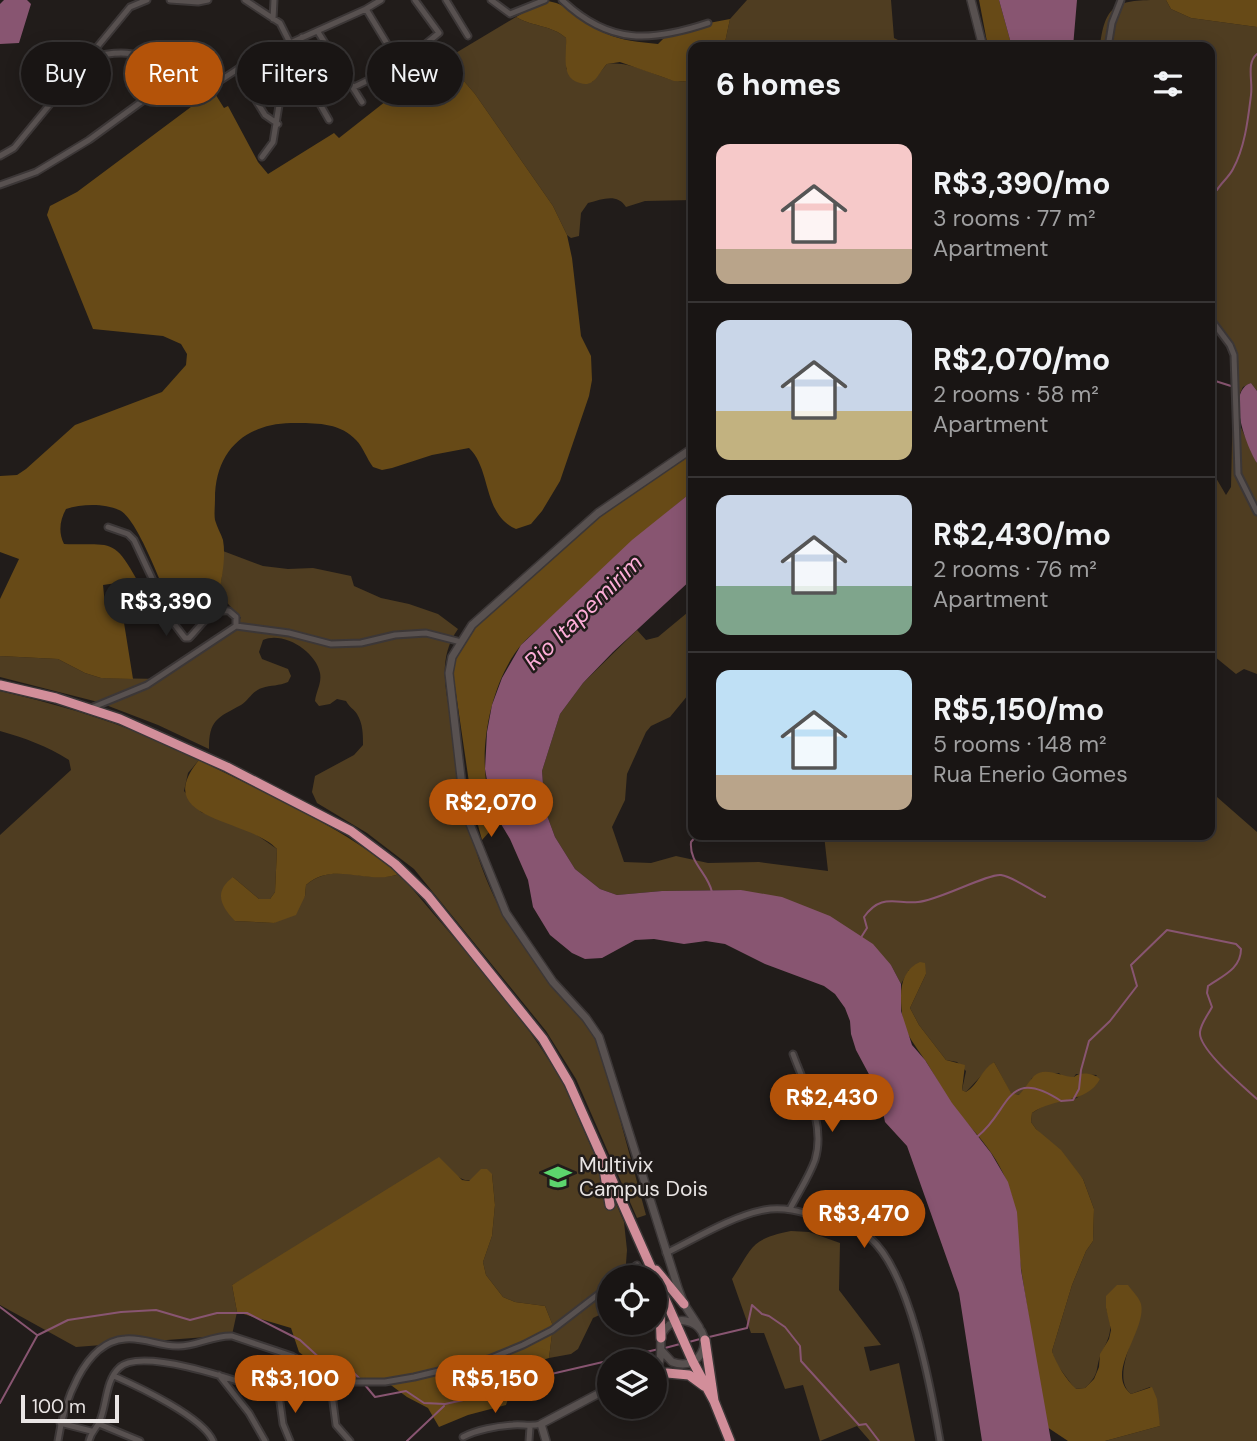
<!DOCTYPE html>
<html lang="en">
<head>
<meta charset="utf-8">
<style>
  body { margin:0; font-family:"DM Sans",sans-serif; background:#221e1d; color:#f1f3f6; height:100vh; display:flex; flex-direction:column; font-size:26px; white-space:nowrap }
  * { box-sizing:border-box; margin:0 }
  p { font-size:23px; color:#9f9fa0 }
  .icon { flex:none; width:38px; height:38px; fill:none; stroke:currentColor; stroke-width:2; stroke-linecap:round; stroke-linejoin:round }
  .map { position:relative; flex:1; overflow:hidden }
  .drawer { position:absolute; left:688px; top:42px; width:527px; height:798px; display:flex; flex-direction:column; background:#191514; border-radius:14px; box-shadow:0 4px 18px #0003,0 0 0 2px #373434 }
  .drawer>* { flex:none }
  .banner { position:absolute; left:21px; top:42px; width:562px; height:63px; display:flex; gap:14px }
  .tools { position:absolute; left:597px; top:1265px; display:grid; gap:14px }
  .tools a { display:grid; place-items:center; width:70px; height:70px; border-radius:50%; background:#191514; box-shadow:0 4px 18px #0003,0 0 0 2px #373434; font-size:35px }
  .scale { position:absolute; left:21px; bottom:18px; width:98px; box-sizing:border-box; padding-left:7px; border:4px solid #e9e5e4; border-top:0; font-size:19px; line-height:24px; white-space:nowrap; color:#e9e5e4; -webkit-text-stroke:5px #211c1a; paint-order:stroke }
  .price { position:absolute; translate:-50% -60px; padding:0 16px; border-radius:24px; background:#b45309; color:#fff; font-size:23px; line-height:46px; filter:drop-shadow(0 2px 4px #0008) }
  .price::after { content:''; position:absolute; left:50%; top:42px; width:21px; height:16px; margin-left:-10px; background:inherit; clip-path:polygon(0 0,100% 0,50% 100%) }
  .price.selected { background:#222; color:#fff }
  ul { padding:0; list-style:none }
  li { display:flex; align-items:center; gap:21px; height:175px; padding:0 28px }
  li+li { border-top:2px solid #373434 }
  li span { display:grid; place-items:center; flex:none; width:196px; height:140px; border-radius:14px; color:#555 }
  li>.icon { margin-inline-start:auto }
  span .icon { width:84px; height:84px; fill:#fffc; stroke-width:1 }
  li b { font-size:30px }
  h2 { display:flex; justify-content:space-between; align-items:center; height:84px; padding:0 28px; font-size:30px }
  .chip { padding:0 24px; border-radius:32px; background:#191514; box-shadow:0 4px 18px #0003,0 0 0 2px #373434; font-size:24px; line-height:63px }
  .chip.selected { background:#b45309; color:#fff }
  .map>svg:first-child { display:block }
  .green { fill:#4f3d21 }
  .forest { fill:#674a17 }
  .water { fill:#885571 }
  .lines { fill:none; stroke-linecap:round; stroke-linejoin:round }
  .stream { stroke:#885571; stroke-width:2 }
  .minor-casing { stroke:#3c3737; stroke-width:9 }
  .tertiary-casing { stroke:#3c3737; stroke-width:10 }
  .trunk-casing { stroke:#3c3737; stroke-width:12 }
  .minor { stroke:#585150; stroke-width:5 }
  .tertiary { stroke:#585150; stroke-width:7 }
  .trunk { stroke:#d28e9a; stroke-width:9 }
  .labels { text-anchor:middle; stroke-width:5; stroke-linejoin:round; paint-order:stroke }
  .poi-label { font-size:21px; fill:#e9e5e4; stroke:#211c1a; text-anchor:start }
  .water-label { font-size:23px; font-style:italic; fill:#fdadd8; stroke:#211c1a }
</style>
</head>
<body>
<div class="map">
<svg width="1257" height="1441" viewBox="0 0 1257 1441">
  <rect width="100%" height="100%" fill="#211c1a"/>
  <path class="green" d="M747 0H891L894 38 912 47H724L730 19Z
    M1166 0 1171 9 1191 18 1257 27V391L1251 383 1243 387 1240 393 1239 423 1257 463V674L1244 669 1236 674 1209 652V466L1226 495 1231 487 1234 353 1209 320V47H1100C1105 0 1120 0 1166 0Z
    M516 17C533 27 552 25 566 38V69L592 82 607 64C638 60 662 84 693 82V200L645 201 626 207C617 193 603 199 588 203L581 213 579 236 571 238 567 235 553 206 475 94 457 73 446 65 434 66Z
    M223 551 263 566 288 569 313 568 351 576 354 586 381 598 409 604 438 614 458 629C436 660 447 692 452 727 462 801 472 866 513 931 537 968 571 999 595 1037L602 1053 646 1215 637 1218 576 1079 546 1031 414 869 367 833 317 803 312 792 315 776 354 755 363 745C363 734 363 724 357 714 354 709 349 707 346 701L337 699 330 704 319 706 315 701C316 691 322 683 320 673 316 652 284 631 263 640L259 652 262 659 288 669 291 676 288 682C279 686 271 685 262 688 252 691 249 700 241 705 217 718 209 720 209 749L158 725 98 702 0 677V656L58 659 85 673 101 678 163 679 193 651 241 618 219 594 222 575Z
    M693 608V689L670 717 651 726 646 732 627 774 625 800 612 827 624 862 651 863 676 856 708 863 759 862 828 871 824 835H1209V790L1257 832V1441H1105L1160 1426 1150 1387 1131 1394C1109 1376 1141 1328 1141 1304L1106 1308C1113 1328 1111 1334 1102 1352 1094 1368 1102 1372 1085 1388L1075 1389 1055 1362 1052 1351 1072 1285 1086 1251 1093 1241 1094 1209 1083 1179 1036 1129 1031 1122 1032 1113 1048 1103 1077 1098 1097 1075 1076 1074 1074 1077H1063L1059 1073 1032 1078 1028 1086 1020 1095 1011 1094 994 1062 966 1092 962 1090 966 1071 957 1062 946 1060 919 1025 910 1008 926 974 909 970 901 984 891 965 741 890 662 891 617 895 600 889 575 869 555 837 545 810 542 771 560 714 583 683 637 630 646 640 658 637Z
    M0 691C73 708 131 726 199 760L188 773 184 791 201 812 254 833 277 849 275 892 270 899H259L233 877 235 921 274 923 305 896 306 885C334 860 368 885 399 874L404 879C459 945 522 1011 564 1085L624 1222 627 1250 625 1277 609 1278 608 1311 593 1318 578 1349 571 1354 549 1358 553 1326 545 1306 515 1302 503 1297 486 1275 483 1262 492 1236 495 1205 492 1174C473 1180 467 1186 451 1171L232 1285 237 1312 232 1335 76 1347 0 1305V835L71 770 69 760C47 746 25 738 0 731Z
    M791 1231 809 1232 840 1243 839 1290 881 1345 864 1347 870 1371 899 1363 915 1441H870L857 1426 820 1441 803 1385 785 1389 764 1333H751L732 1279C753 1247 750 1239 791 1231Z"/>
  <path class="forest" d="M979 0H999L1012 47H988Z
    M1166 0H1257V27L1191 18 1171 9Z
    M548 1C571 5 585 23 605 33 622 41 639 42 658 44L672 30 730 19 724 47H693L692 82 674 81 620 62 607 64C602 69 597 79 592 82 587 85 584 84 580 83 560 78 567 55 566 38 552 25 533 27 516 17L537 5Z
    M446 65 457 73 475 94 553 206 567 235 572 258 581 336 591 356 592 380 589 396 560 481 542 511 531 524 516 529C482 514 492 470 469 448L432 455 392 468 382 470 373 467C367 459 363 447 356 440 340 422 313 423 291 423 244 424 215 452 215 499 215 506 214 514 215 520 217 527 221 534 223 540 226 557 222 577 219 594L172 609C163 589 137 517 119 510 104 503 81 504 66 509 60 520 58 532 64 544 110 546 113 536 137 580L103 585 105 605 121 604 133 679 101 678 85 673 58 659 0 656V599L19 559 0 552V476L17 475 26 469 75 425 162 392 186 365 187 354 181 344 163 336 93 329 47 215 50 206 77 192 211 92H214L224 108 228 106 258 162 268 174 334 133 339 138 423 72 434 66Z
    M693 448V491C646 529 601 569 557 612 546 623 532 633 522 644 487 684 471 775 499 821L482 840 472 803 453 673 455 656 465 636 598 517Z
    M199 760C267 794 340 825 399 874 368 886 334 860 306 885L305 896 296 915 274 923 235 921C221 906 213 892 233 877L259 899H270L275 892 277 849C248 818 149 821 199 760Z
    M920 962 925 963 926 974 910 1008 919 1025 946 1060 965 1065 962 1090 966 1092C979 1084 981 1070 994 1062L1011 1093 1019 1095C1025 1089 1028 1082 1034 1076 1045 1066 1061 1077 1074 1077 1080 1071 1094 1073 1100 1079 1087 1104 1054 1097 1032 1113L1031 1122 1036 1129 1061 1150 1083 1179 1094 1209 1093 1241 1086 1251 1072 1285 1052 1351C1056 1364 1066 1379 1076 1389L1085 1388 1094 1379 1099 1367 1100 1354 1109 1339 1111 1330 1106 1308V1296L1117 1285H1128C1132 1291 1139 1297 1141 1304 1147 1330 1104 1373 1131 1394L1152 1387 1157 1399 1160 1426 1105 1441H1068L1047 1427C1038 1377 1030 1326 1022 1275 1014 1226 1022 1199 992 1154 980 1136 964 1121 952 1104 943 1091 935 1076 927 1063 909 1036 901 1031 901 996 901 981 906 968 920 962Z
    M439 1157 462 1180 469 1181 481 1169H487L492 1174 495 1205 492 1236 483 1262 486 1275 503 1297 515 1302 545 1306 553 1326 549 1358C516 1369 517 1374 506 1405L468 1415 439 1427 428 1408 407 1397 384 1380 329 1376 299 1352 291 1328 237 1312 232 1285Z"/>
  <path class="water" d="M4 0H27L31 4 19 43 0 44V4Z
    M999 0H1077L1073 47H1012Z
    M1251 383 1257 391V463C1247 448 1225 391 1251 383Z
    M693 491V578L613 652 583 683 560 714 542 771 545 810 555 837 575 869 600 889 617 895 662 891 741 890 782 897 830 916 873 944 891 965 901 984V1011L912 1045 925 1060 952 1103 991 1153 1008 1182 1017 1212 1021 1270 1051 1441H982L959 1293 907 1146 885 1122 879 1093 856 1050 851 1034 850 1021 845 1008 835 994 824 986 765 964 725 944 706 941 684 944 654 939 635 940 602 958 585 959 572 953 550 935 533 907 528 880 510 839 492 809 485 769 487 732 492 705 502 678 521 645 632 540Z"/>
  <g class="lines">
    <path class="stream" d="M1209 190H1217C1221 183 1229 177 1233 169 1245 147 1248 119 1251 95 1253 81 1246 63 1257 54
      M1209 379 1231 386
      M697 835 691 842C689 863 708 873 712 892
      M860 939 867 928 864 917C881 893 895 904 918 902 937 901 989 873 1001 875 1014 877 1032 891 1045 897
      M978 1136C1010 1111 1006 1065 1061 1101L1073 1100 1079 1089 1081 1070 1089 1041 1110 1021 1137 986 1131 965 1167 930 1236 944 1241 949C1241 969 1222 976 1208 986L1207 993 1212 1007C1208 1015 1201 1023 1200 1032 1198 1049 1244 1087 1257 1099
      M0 1307 37 1335
      M38 1335 68 1320 121 1312 156 1310 190 1320 217 1313H247L300 1340 324 1362 350 1369 362 1381
      M709 1337 747 1328 752 1305 762 1314 769 1316 785 1327 800 1346 801 1361 859 1425 866 1424 879 1441
      M689 1342 700 1339
      M665 1348 680 1344
      M365 1385 375 1397 406 1391 424 1403 445 1404 491 1394 508 1384 659 1349
      M0 1403 37 1336
      M407 1441 444 1406"/>
    <defs>
      <path id="minor" d="M170 0 198 2 208 0
        M245 0 280 23 290 43
        M446 0 468 36
        M491 0 510 14 545 0
        M562 0C609 45 651 42 708 23
        M366 9 400 65
        M273 19 274 0
        M318 32 362 102
        M300 44 305 56 308 83 329 120
        M1108 47 1112 23 1121 0
        M88 58C123 49 144 49 166 80
        M237 70 265 115 278 124
        M354 87 400 65 439 33 415 0
        M181 95 185 99H192L250 61 366 9 381 0
        M0 156 14 148 130 7 147 0
        M262 157 273 142 281 93 302 37
        M0 185 36 172 89 140 163 86 169 78 180 79 184 87 181 95 174 98 167 95 163 86
        M1209 317 1230 345 1234 355 1238 474 1257 512
        M236 626 289 633 331 644 361 643 395 635 426 633 461 642
        M91 708 147 685 236 626V617L229 611C209 609 202 625 189 638H185L172 621 134 540 128 534 108 527
        M790 1209C798 1193 809 1177 815 1160 826 1124 805 1087 793 1054
        M666 1253C697 1238 730 1217 764 1210 784 1206 802 1212 821 1218 838 1222 857 1226 870 1238 910 1272 931 1388 940 1441
        M619 1278 637 1265 645 1278
        M282 1353 283 1377 279 1395 283 1424 290 1441
        M219 1375 249 1413 265 1441
        M114 1376C139 1387 203 1417 213 1441
        M330 1379 336 1425 350 1441
        M60 1423 91 1431
        M99 1424 140 1441
        M463 1437C476 1430 497 1426 513 1425 523 1424 530 1427 541 1424
        M58 1441C63 1406 83 1342 125 1339 144 1337 161 1347 179 1346 197 1346 214 1335 232 1336L292 1356 330 1379 347 1382H385L414 1377 489 1359 523 1345 552 1330 609 1286
        M89 1441C91 1432 95 1430 99 1423 107 1406 105 1381 119 1368 142 1345 249 1385 279 1395
        M529 1441 530 1427"/>
      <path id="tertiary" d="M971 0 983 47
        M693 448 598 513 472 625 452 657 449 673 463 795 470 824 506 913 553 982 586 1018 599 1037 678 1288 684 1304 699 1327
        M654 1373C667 1355 655 1340 666 1328 672 1322 678 1319 686 1321 717 1327 706 1374 672 1362L662 1351
        M546 1441 541 1424 609 1388"/>
      <path id="trunk" d="M0 685 56 698 120 719 227 767 351 831 395 864 428 896 543 1039 569 1083 693 1362 714 1401
        M604 1169 610 1205
        M656 1270 684 1304
        M654 1287 660 1311 661 1338
        M705 1340 714 1401 730 1441
        M667 1373 689 1375 704 1386"/>
    </defs>
    <use href="#minor" class="minor-casing"/>
    <use href="#tertiary" class="tertiary-casing"/>
    <use href="#trunk" class="trunk-casing"/>
    <use href="#minor" class="minor"/>
    <use href="#tertiary" class="tertiary"/>
    <use href="#trunk" class="trunk"/>
  </g>
  <defs>
    <symbol id="university-bare" viewBox="-9 -9 18 18"><path d="M0-5L7-2L0 1L-7-2ZM-4 1L0 2.5L4 1V4Q0 6-4 4Z" fill="#5cd56d" stroke="#211c1a" stroke-width="2.5" paint-order="stroke"/></symbol>
  </defs>
  <g fill-rule="evenodd">
    <use href="#university-bare" x="539" y="1158" width="38" height="38"/>
  </g>
  <g class="labels">
    <g class="poi-label">
      <text x="579" y="1172">Multivix<tspan x="579" dy="24">Campus Dois</tspan></text>
    </g>
    <g class="water-label">
      <text transform="translate(583 612) rotate(-44)" y="8">Rio Itapemirim</text>
    </g>
  </g>
</svg>
<div class="tools">
<a><svg class="icon" aria-label="locate" viewBox="0 0 24 24"><circle cx="12" cy="12" r="6"/><path d="M12 2v4M12 18v4M2 12h4M18 12h4"/></svg></a>
<a><svg class="icon" aria-label="layers" viewBox="0 0 24 24"><path d="M12 4l9 5-9 5-9-5zM3 14l9 5 9-5"/></svg></a>
</div>
<div class="scale">100 m</div>
<b class="price selected" style="left:166px;top:638px">R$3,390</b>
<b class="price" style="left:491px;top:839px">R$2,070</b>
<b class="price" style="left:832px;top:1134px">R$2,430</b>
<b class="price" style="left:864px;top:1250px">R$3,470</b>
<b class="price" style="left:295px;top:1415px">R$3,100</b>
<b class="price" style="left:495px;top:1415px">R$5,150</b>
<div class="banner">
<a class="chip">Buy</a>
<a class="chip selected">Rent</a>
<a class="chip">Filters</a>
<a class="chip">New</a>
</div>
<section class="drawer">
<h2>6 homes<svg class="icon" aria-label="filters" viewBox="0 0 24 24"><path d="M4 7h16M4 17h16"/><circle cx="9" cy="7" r="2"/><circle cx="15" cy="17" r="2"/></svg></h2>
<ul>
<li><span style="background:linear-gradient(#f6c9c9 75%,#b9a48a 0)"><svg class="icon" aria-label="home" viewBox="0 0 24 24"><path d="M3 11l9-7 9 7M6 9v11h12V9"/></svg></span><div><b>R$3,390/mo</b><p>3 rooms · 77 m²</p><p>Apartment</p></div></li>
<li><span style="background:linear-gradient(#c9d6e8 65%,#c2b280 0)"><svg class="icon" aria-label="home" viewBox="0 0 24 24"><path d="M3 11l9-7 9 7M6 9v11h12V9"/></svg></span><div><b>R$2,070/mo</b><p>2 rooms · 58 m²</p><p>Apartment</p></div></li>
<li><span style="background:linear-gradient(#c9d6e8 65%,#7fa58c 0)"><svg class="icon" aria-label="home" viewBox="0 0 24 24"><path d="M3 11l9-7 9 7M6 9v11h12V9"/></svg></span><div><b>R$2,430/mo</b><p>2 rooms · 76 m²</p><p>Apartment</p></div></li>
<li><span style="background:linear-gradient(#bfe0f5 75%,#b9a48a 0)"><svg class="icon" aria-label="home" viewBox="0 0 24 24"><path d="M3 11l9-7 9 7M6 9v11h12V9"/></svg></span><div><b>R$5,150/mo</b><p>5 rooms · 148 m²</p><p>Rua Enerio Gomes</p></div></li>
</ul>
</section>
</div>
</body>
</html>
